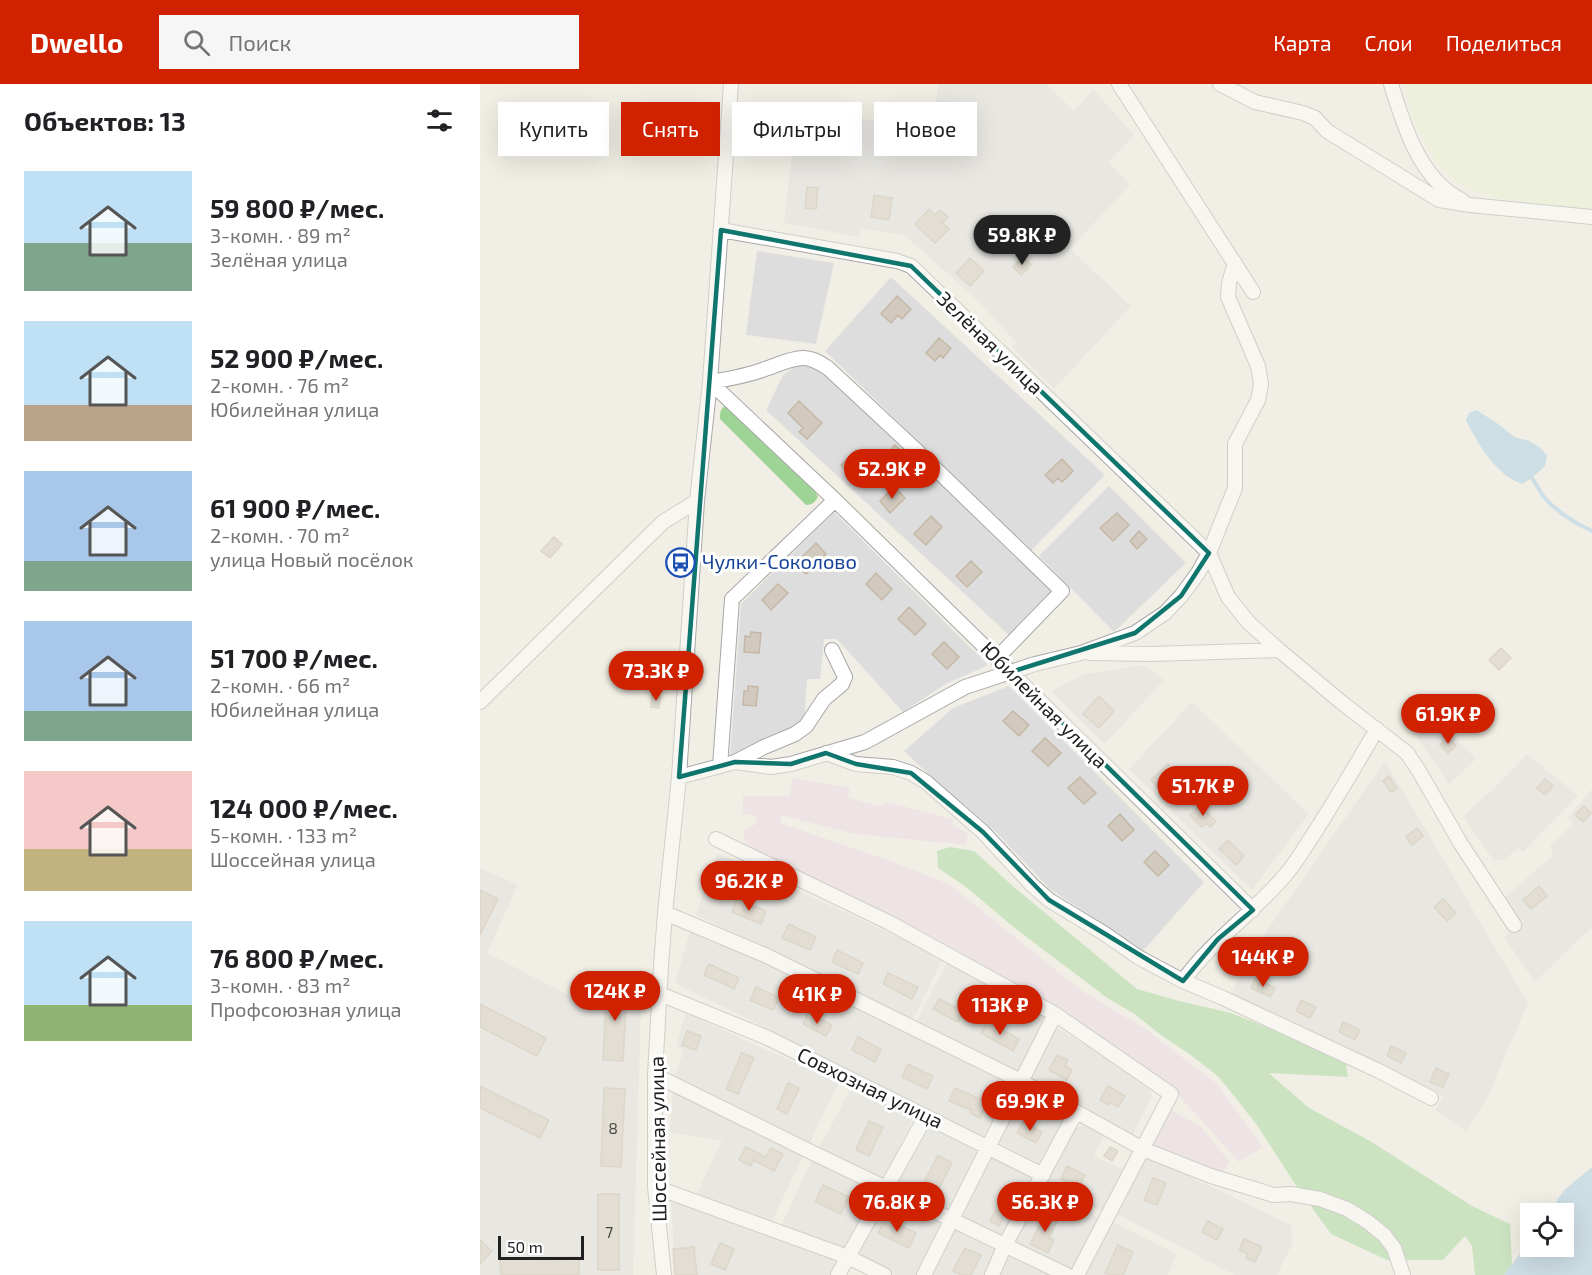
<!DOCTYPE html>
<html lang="ru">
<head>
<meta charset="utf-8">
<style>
  body { margin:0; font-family:"Exo 2",sans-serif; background:#f6f6f6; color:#202124; height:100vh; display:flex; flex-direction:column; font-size:22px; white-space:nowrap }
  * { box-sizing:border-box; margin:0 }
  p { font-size:20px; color:#757577 }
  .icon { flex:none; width:33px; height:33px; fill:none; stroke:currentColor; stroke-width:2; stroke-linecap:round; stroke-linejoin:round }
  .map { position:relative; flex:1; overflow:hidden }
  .side { display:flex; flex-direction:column; background:#fff; width:480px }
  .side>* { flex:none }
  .banner { position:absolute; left:18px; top:18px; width:570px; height:54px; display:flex; gap:12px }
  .fabs { position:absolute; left:1040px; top:1119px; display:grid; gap:12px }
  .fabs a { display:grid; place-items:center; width:54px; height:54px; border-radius:0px; background:#fff; box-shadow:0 6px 24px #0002; font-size:30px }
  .scale { position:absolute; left:18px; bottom:15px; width:86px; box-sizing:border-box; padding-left:6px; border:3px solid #202020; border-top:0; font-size:16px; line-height:21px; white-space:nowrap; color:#202020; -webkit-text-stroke:4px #fff; paint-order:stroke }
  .price { position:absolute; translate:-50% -51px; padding:0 14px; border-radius:21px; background:#d02100; color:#fff; font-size:20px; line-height:39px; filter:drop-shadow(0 2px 3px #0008) }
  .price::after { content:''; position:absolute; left:50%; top:36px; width:18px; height:14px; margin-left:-9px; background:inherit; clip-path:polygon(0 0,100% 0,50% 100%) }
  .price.on { background:#222; color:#fff }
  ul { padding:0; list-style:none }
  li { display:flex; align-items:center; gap:18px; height:150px; padding:0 24px }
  li span { display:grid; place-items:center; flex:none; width:168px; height:120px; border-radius:0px; color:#555 }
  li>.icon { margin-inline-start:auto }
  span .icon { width:72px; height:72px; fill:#fffc; stroke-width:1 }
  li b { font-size:26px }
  h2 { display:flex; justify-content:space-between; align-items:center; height:72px; padding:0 24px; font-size:26px }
  .chip { padding:0 21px; border-radius:0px; background:#fff; box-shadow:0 6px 24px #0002; font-size:21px; line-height:54px }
  .chip.on { background:#d02100; color:#fff }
  header { display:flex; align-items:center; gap:36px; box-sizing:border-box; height:84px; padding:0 30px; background:#d02100; color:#fff }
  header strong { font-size:28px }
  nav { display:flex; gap:33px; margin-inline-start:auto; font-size:21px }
  .search { width:420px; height:54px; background:#f6f6f6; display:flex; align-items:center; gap:15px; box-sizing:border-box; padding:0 21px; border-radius:0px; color:#757577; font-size:22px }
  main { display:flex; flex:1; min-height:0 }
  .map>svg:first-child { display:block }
  .residential { fill:#dedddd }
  .industrial { fill:#ebd6e4 }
  .farmland { fill:#e9f2cf }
  .forest { fill:#9ed596 }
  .water { fill:#a2cae3 }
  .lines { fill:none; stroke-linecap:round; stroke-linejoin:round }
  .stream { stroke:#a2cae3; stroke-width:4 }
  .building { fill:#d2cabe; stroke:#c5b8a6; stroke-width:1.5 }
  .street-casing { stroke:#a7a7a7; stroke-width:16 }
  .street { stroke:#fff; stroke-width:14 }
  .marked { fill:none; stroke:#0f766e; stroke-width:4.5; stroke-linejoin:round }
  .labels { text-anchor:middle; stroke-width:6; stroke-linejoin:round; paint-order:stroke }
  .number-label { font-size:16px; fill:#4c4a48 }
  .street-label { font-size:20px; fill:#202020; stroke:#fff }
  .transit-label { font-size:20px; fill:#164399; stroke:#fff; text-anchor:start }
</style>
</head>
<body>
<header>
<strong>Dwello</strong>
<div class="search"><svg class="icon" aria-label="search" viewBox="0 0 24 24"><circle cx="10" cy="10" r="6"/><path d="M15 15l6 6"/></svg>Поиск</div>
<nav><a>Карта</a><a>Слои</a><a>Поделиться</a></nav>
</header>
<main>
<section class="side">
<h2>Объектов: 13<svg class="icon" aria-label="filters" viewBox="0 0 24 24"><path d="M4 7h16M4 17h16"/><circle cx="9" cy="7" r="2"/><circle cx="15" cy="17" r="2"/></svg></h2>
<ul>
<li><span style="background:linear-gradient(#bfe0f5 60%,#7fa58c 0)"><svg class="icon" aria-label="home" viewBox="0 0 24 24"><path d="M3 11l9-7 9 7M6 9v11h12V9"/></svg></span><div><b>59 800 ₽/мес.</b><p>3-комн. · 89 m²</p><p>Зелёная улица</p></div></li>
<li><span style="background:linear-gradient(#bfe0f5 70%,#b9a48a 0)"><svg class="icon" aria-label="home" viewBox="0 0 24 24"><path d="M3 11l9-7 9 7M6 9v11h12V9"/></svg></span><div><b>52 900 ₽/мес.</b><p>2-комн. · 76 m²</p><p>Юбилейная улица</p></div></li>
<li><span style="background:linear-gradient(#a9c7e8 75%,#7fa58c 0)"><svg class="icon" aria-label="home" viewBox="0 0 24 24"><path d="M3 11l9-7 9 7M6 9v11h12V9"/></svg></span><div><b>61 900 ₽/мес.</b><p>2-комн. · 70 m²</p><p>улица Новый посёлок</p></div></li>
<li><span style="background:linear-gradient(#a9c7e8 75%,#7fa58c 0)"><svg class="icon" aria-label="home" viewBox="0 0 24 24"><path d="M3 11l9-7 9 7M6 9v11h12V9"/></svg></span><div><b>51 700 ₽/мес.</b><p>2-комн. · 66 m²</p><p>Юбилейная улица</p></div></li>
<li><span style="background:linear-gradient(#f6c9c9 65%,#c2b280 0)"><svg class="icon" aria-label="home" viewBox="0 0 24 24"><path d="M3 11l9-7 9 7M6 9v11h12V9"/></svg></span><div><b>124 000 ₽/мес.</b><p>5-комн. · 133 m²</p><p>Шоссейная улица</p></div></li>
<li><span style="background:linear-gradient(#bfe0f5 70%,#8fb573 0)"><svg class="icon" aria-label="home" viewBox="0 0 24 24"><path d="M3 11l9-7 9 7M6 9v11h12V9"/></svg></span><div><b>76 800 ₽/мес.</b><p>3-комн. · 83 m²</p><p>Профсоюзная улица</p></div></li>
</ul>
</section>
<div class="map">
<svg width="1112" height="1191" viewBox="0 0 1112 1191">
  <rect width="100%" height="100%" fill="#f1efe5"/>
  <path class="residential" d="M458 0H566L594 27 613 5 654 51 629 78 650 101 590 165 651 222 574 305 532 263 536 258 496 215 424 151 381 144 379 153 304 139 317 24 452 46Z
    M277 167 354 179 336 260 266 251Z
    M411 193 625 391 551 467 345 267Z
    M331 278 462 397 573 507 530 552 286 326 303 291 319 280Z
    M629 402 706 479 634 548 559 472Z
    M354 428 508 581 464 601 423 628 357 555H344L340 595H327L324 639 250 673 261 520Z
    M665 581 684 596 625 660 571 607 604 590Z
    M529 602 724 798 663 867 570 805 516 748 484 720 462 703 424 667 473 624Z
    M712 618 829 730 772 806 649 685Z
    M941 618 996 675 969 700 925 636Z
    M1047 670 1098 712 1043 768 1039 764 1025 775 1014 777 983 732 1015 703Z
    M905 677 1048 919 1007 1014 986 1047 955 1026 963 1013 752 910 767 875Z
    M1112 705V843L1055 898 1024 853 1042 839 1024 814 1073 771 1070 762 1094 739 1088 733Z
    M237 769 362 827 455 869 453 874 462 876 432 938 216 831Z
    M0 784 38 801 7 869 98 916 100 890 162 891 153 1191H0Z
    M211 844 278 875 532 1002 505 1053 195 899Z
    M467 878 562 931 564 938 539 990 436 939Z
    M206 929 359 999 329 1060 194 992 204 966 196 962Z
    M575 943 624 971 662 995 672 1011 653 1052 550 996Z
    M542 1005 588 1032 562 1081 516 1057Z
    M198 1006 324 1070 290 1141 217 1109 242 1057 190 1048 193 1008Z
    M370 1006 434 1035 403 1096 339 1064Z
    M603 1041 623 1052 614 1072 647 1087 625 1129 565 1098 592 1047Z
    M446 1042 500 1069 469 1127 415 1099Z
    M665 1071 811 1141 812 1160 797 1191H755L635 1129Z
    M511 1073 555 1095 524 1154 480 1132Z
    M340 1076 389 1100 395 1109 366 1166 301 1142 331 1078Z
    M562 1104 620 1135 593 1190 533 1159Z
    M407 1112 463 1136 437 1191H416L375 1171Z
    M191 1116 360 1176 352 1191H195Z
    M631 1137 697 1170 688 1191H603Z
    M475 1141 521 1164 506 1191H450Z
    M528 1169 572 1191H518Z"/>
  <path class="industrial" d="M313 694 370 704 368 714 403 723 407 718 473 735 472 740 488 750 486 761 375 750 301 731 300 739 413 778 469 800 602 907 667 946 737 1000 783 1063 759 1078 699 1012 684 998 646 971 567 917 536 899 532 901 454 854 394 823 282 772 266 758 263 748 277 739 275 731 262 730 263 712H309Z
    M689 1025 720 1042 749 1077 742 1091 670 1061Z"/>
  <path class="farmland" d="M925 0H1112V126L1017 114 990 105 977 98 956 76 934 39Z"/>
  <path class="forest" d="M246 321 335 407 338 413C335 418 332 421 326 421L240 335C240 328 240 325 246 321Z
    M470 763 494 767 535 804 657 905 699 917 751 929 865 974 868 993 789 989 829 1024 890 1057 992 1122 1030 1140 1032 1180 1024 1191H995L992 1162 985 1152 963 1176H907L851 1150 817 1103 777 1041 739 993 708 969 682 952 656 931 626 913 536 845 486 803 458 784 457 767Z"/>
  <path class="water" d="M996 326 1014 337 1035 353 1049 357 1061 364 1067 372 1065 382 1052 394 1042 400C1015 390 998 360 986 336L989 329Z
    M1112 1083V1191H1024L1050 1156V1162H1083V1130L1069 1129 1084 1106Z"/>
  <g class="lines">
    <path class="stream" d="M1052 394C1056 400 1060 408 1065 414 1077 428 1095 439 1112 447"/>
  </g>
  <path class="building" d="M327 103 338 104 336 125 325 124Z
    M394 111 412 114 409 136 391 133Z
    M449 125 455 131 460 126 468 133 462 139 469 145 455 159 435 140Z
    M543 173 551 181 541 191 533 183Z
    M490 174 504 187 490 202 476 189Z
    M417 212 431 225 422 235 418 231 411 239 401 230Z
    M459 254 471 264 463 274 460 271 455 277 446 269Z
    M319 317 342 339 327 355 319 348 323 344 308 329Z
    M415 361 430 376 421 384 407 369Z
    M376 366 386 376 371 392 361 381Z
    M582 375 593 387 582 398 578 394 573 399 565 391Z
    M414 403 425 414 410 429 400 417Z
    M637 429 649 441 633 457 620 444Z
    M451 432 462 443 446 461 434 450Z
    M659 447 667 455 657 465 650 457Z
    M74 453 82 460 70 474 61 467Z
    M336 459 346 470 326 490 317 482 322 476 320 475Z
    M491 477 502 488 487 503 476 492Z
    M396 489 412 505 402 516 386 500Z
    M298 500 308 509 291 526 282 516Z
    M429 523 446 540 435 551 418 535Z
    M271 548 281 549 279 569 264 568 265 552 270 553Z
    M464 558 479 573 467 585 452 570Z
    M1021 564 1031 574 1019 586 1009 576Z
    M268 602 278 603 276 622 263 621 264 607H268Z
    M172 611 180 612 179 624 171 623Z
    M619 612 634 627 619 644 603 630Z
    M533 627 549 641 539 652 523 637Z
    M968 653 976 662 968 669 960 661Z
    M565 654 581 669 568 682 552 667Z
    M688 680 702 694 685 711 671 696Z
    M909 692 917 704 911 708 903 697Z
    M600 693 616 709 604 720 588 704Z
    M1065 695 1073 702 1065 711 1057 704Z
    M719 722 736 737 730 743 726 739 722 743 710 731Z
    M1104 722 1111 729 1103 738 1095 731Z
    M640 730 654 746 642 757 628 742Z
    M937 744 943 752 932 761 926 753Z
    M748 756 764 772 756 781 739 765Z
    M675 767 689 781 678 792 664 778Z
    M1059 802 1067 812 1051 825 1043 816Z
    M0 806 18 815 0 851Z
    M257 815 286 827 281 840 252 828Z
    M963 815 976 829 967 837 954 823Z
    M309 840 336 853 330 866 302 854Z
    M357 866 383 879 378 890 352 878Z
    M229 880 259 894 254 905 224 891Z
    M408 889 438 903 432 915 403 900Z
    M776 894 795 904 790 913 771 904Z
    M127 898 147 899 143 977 123 976Z
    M276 903 299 914 293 926 270 916Z
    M459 915 484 928 478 938 453 925Z
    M821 916 836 923 830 934 816 927Z
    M0 920 66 954 57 972 0 943Z
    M328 929 352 941 346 952 323 940Z
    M507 938 539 955 533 967 501 949Z
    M863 938 880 946 875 956 859 948Z
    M207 947 221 952 216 966 202 961Z
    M378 953 401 965 395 978 372 966Z
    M911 962 926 969 921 979 907 972Z
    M262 969 274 974 258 1010 246 1005Z
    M577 971 588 976 585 982 592 986 587 996 569 986Z
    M428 980 453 992 447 1005 422 993Z
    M956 984 969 990 963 1003 950 998Z
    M308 999 319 1004 307 1030 297 1025Z
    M0 1002 69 1036 60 1054 0 1024Z
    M628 1002 645 1012 638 1023 630 1018 628 1021 620 1016Z
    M124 1004 145 1005 141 1083 121 1082Z
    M475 1004 507 1018 500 1034 490 1029 491 1026 469 1017Z
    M389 1037 403 1043 389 1072 376 1066Z
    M543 1038 562 1048 556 1059 537 1049Z
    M266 1063 286 1073 291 1064 303 1070 294 1087 273 1076 271 1082 259 1076Z
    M630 1063 638 1067 632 1077 624 1072Z
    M458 1071 472 1079 457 1108 443 1101Z
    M587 1082 605 1091 599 1103 581 1095Z
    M673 1094 686 1099 677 1121 664 1116Z
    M343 1101 369 1113 361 1130 335 1118Z
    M118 1110H139V1186H118Z
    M516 1126 525 1130 519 1142 510 1137Z
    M567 1127 579 1133 569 1154 574 1156 568 1169 550 1160Z
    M406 1134 436 1149 429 1164 398 1149Z
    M728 1137 743 1145 737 1156 722 1148Z
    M764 1155 782 1163 775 1178 766 1174 768 1170 759 1166Z
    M0 1156 12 1167 0 1180Z
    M240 1159 254 1165 245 1186 231 1180Z
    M638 1161 653 1168 643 1191H630L625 1189Z
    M214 1163 217 1191H195L193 1165Z
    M485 1164 501 1171 491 1191H481L473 1187Z
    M99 1173V1191H21L20 1174Z"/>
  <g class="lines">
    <defs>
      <path id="street" d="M639 0 773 208
        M740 0 775 18 823 29 835 34 847 47 959 116 990 121 1112 133
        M911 0C924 43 940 96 983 117
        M241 146 417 177 431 182 729 469 748 513 769 539 799 566 861 618 927 669 939 687 981 760 1034 841
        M230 298 355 416 773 826
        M230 298C249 295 267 292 285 285 297 281 309 275 322 274 331 273 340 279 348 284L435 365 582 507 517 574
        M609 569 671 570 799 566
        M0 618 183 438 217 417
        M346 669 376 680 413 683 431 689 446 698 503 748 552 801 569 816 625 850 658 873 703 897 743 914 899 987 951 1014
        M255 678 291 683 311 680 385 658 485 603 555 580 601 569 655 549 685 529 701 512 718 489 729 469 755 404V360L778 316 781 300 778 282 748 213 749 199 755 179
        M240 682 252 515 355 416
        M199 693 255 678 284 663 315 650 326 642 344 615 362 600 365 593 352 566
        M236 755 410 839 575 930 691 1010 597 1191
        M185 829 285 871 541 997 663 1065 731 1092 794 1111 811 1110 840 1115 867 1125 888 1138 904 1151 914 1164 923 1191
        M703 897C732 856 775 828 807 789 817 777 825 763 833 751 855 717 876 681 897 645
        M180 910 288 954 563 1091
        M175 991 331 1068 587 1191
        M175 1103 368 1173 404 1191
        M184 1191 175 1103V991L181 882 185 829 199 693 217 417 230 298 251 0
        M358 1191 446 1032
        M444 1191 575 930
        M512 1191 525 1161 596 1028"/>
    </defs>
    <use href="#street" class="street-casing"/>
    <use href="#street" class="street"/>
  </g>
  <path d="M0 0H1112V1191H0ZM241 146 431 182 729 469 701 512 655 549 531 588 773 826 738 855 703 897 569 816 503 748 431 689 376 680 346 669 311 680 255 678 199 693Z" fill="#f1efe5" fill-opacity=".55" fill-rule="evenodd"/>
  <path class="marked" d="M241 146 431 182 729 469 701 512 655 549 531 588 773 826 738 855 703 897 569 816 503 748 431 689 376 680 346 669 311 680 255 678 199 693Z"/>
  <defs>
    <symbol id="bus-ring" viewBox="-11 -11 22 22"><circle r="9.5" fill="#fff" stroke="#1a4fb4" stroke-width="1.5"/><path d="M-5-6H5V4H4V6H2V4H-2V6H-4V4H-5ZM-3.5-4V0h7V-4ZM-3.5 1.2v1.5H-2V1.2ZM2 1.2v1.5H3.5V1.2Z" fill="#1a4fb4"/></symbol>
  </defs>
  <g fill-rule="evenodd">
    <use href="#bus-ring" x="184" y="462" width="33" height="33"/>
  </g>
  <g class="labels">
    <g class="number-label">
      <text x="133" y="1050">8</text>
      <text x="129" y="1154">7</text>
    </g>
    <g class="street-label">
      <text transform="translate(510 259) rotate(44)" y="7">Зелёная улица</text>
      <text transform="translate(564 621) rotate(45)" y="7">Юбилейная улица</text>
      <text transform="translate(390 1004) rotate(26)" y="7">Совхозная улица</text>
      <text transform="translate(178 1055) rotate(-91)" y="7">Шоссейная улица</text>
    </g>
    <g class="transit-label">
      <text x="222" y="485">Чулки-Соколово</text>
    </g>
  </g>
</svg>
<div class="fabs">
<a><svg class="icon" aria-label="locate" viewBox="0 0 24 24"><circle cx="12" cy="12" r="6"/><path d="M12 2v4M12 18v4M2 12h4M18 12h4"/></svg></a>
</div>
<div class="scale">50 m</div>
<b class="price on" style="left:542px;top:182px">59.8K ₽</b>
<b class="price" style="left:412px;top:416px">52.9K ₽</b>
<b class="price" style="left:176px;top:618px">73.3K ₽</b>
<b class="price" style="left:968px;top:661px">61.9K ₽</b>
<b class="price" style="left:723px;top:733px">51.7K ₽</b>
<b class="price" style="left:269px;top:828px">96.2K ₽</b>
<b class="price" style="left:783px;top:904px">144K ₽</b>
<b class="price" style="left:135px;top:938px">124K ₽</b>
<b class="price" style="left:337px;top:941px">41K ₽</b>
<b class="price" style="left:520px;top:952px">113K ₽</b>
<b class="price" style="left:550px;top:1048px">69.9K ₽</b>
<b class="price" style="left:417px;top:1149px">76.8K ₽</b>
<b class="price" style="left:565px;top:1149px">56.3K ₽</b>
<div class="banner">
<a class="chip">Купить</a>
<a class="chip on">Снять</a>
<a class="chip">Фильтры</a>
<a class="chip">Новое</a>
</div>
</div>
</main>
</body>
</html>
